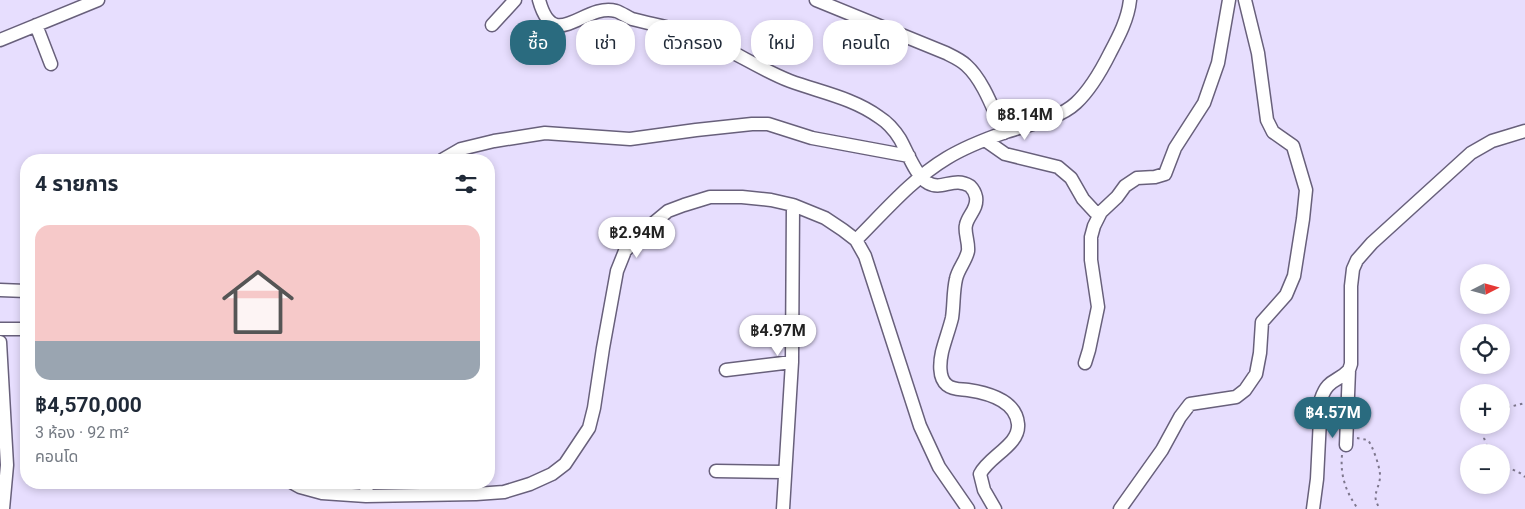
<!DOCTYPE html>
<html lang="th">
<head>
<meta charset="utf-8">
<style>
  body { margin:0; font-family:Roboto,"Noto Sans Thai",sans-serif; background:#f6f6f7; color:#1f2937; height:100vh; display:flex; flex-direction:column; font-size:19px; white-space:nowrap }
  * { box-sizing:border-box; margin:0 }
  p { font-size:16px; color:#747a83 }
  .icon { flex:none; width:28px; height:28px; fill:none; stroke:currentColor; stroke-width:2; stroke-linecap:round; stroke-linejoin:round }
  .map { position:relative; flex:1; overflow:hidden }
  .sheet { position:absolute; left:20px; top:154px; width:475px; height:335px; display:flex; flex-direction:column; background:#fff; border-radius:20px; box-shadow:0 2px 8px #0003 }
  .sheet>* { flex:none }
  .hud { position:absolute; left:510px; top:20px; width:475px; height:45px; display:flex; gap:10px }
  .needle { width:32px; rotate:84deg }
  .fabs { position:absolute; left:1460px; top:264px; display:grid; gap:10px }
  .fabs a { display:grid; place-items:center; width:50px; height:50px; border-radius:50%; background:#fff; box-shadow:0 2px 8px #0003; font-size:25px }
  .price { position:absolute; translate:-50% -42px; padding:0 11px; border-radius:18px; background:#fff; color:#222; font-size:16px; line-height:32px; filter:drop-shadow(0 1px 2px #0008) }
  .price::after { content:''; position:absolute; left:50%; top:30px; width:15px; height:11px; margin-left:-8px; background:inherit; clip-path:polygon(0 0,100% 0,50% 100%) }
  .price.on { background:#2a6b7f; color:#fff }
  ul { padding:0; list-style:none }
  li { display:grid; align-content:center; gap:10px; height:265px; padding:0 15px }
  li span { display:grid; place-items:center; height:155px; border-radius:15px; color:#555 }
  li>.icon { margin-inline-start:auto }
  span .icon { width:90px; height:90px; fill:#fffc; stroke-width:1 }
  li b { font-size:21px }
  h2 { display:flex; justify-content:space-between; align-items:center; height:60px; padding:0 15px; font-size:21px }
  .tag { padding:0 18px; border-radius:20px; background:#fff; box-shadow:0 2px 8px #0003; font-size:18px; line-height:45px }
  .tag.on { background:#2a6b7f; color:#fff }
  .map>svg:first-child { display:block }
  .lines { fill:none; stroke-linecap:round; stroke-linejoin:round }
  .minor-casing { stroke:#68607b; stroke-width:15 }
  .path { stroke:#7e778d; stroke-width:2; stroke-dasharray:2.5 4; stroke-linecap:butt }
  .minor { stroke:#fff; stroke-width:12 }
</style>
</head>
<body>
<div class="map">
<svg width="1525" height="509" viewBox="0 0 1525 509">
  <rect width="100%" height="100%" fill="#e7defe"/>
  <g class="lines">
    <defs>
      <path id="minor" d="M539 0C554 55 584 2 616 11 622 13 627 17 632 19 655 25 678 29 700 37 731 49 759 69 790 81 820 92 853 98 879 117 887 122 895 131 900 139 907 151 916 177 928 183 942 191 954 176 970 186 973 189 975 192 976 197 978 209 968 215 966 225 964 232 969 242 968 251 966 261 958 269 956 279 953 292 954 305 952 318 949 330 945 340 942 352 940 361 938 378 947 385 953 390 961 389 968 390 988 393 1016 401 1018 424 1020 445 989 456 980 474L984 490 995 509
        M816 0 946 53C952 56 961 60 966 65 984 81 994 112 1004 133
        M36 25 51 64
        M492 25 515 0
        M0 40 98 0
        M985 140 1005 154 1058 167 1071 178 1083 199 1095 212H1101L1117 197 1125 186 1137 178 1155 177 1165 174 1175 148 1204 103 1218 63 1229 0
        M442 160 461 149 494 141 545 133 630 139 696 130 752 124H768L812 138 909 156
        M856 240C885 211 912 179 947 158 965 147 986 139 1006 132 1027 125 1059 119 1076 103 1091 89 1101 71 1110 53 1119 36 1128 19 1130 0
        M0 290 26 291
        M0 329H26
        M0 342 7 465 3 509
        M1085 363 1089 350 1098 307 1091 260V237L1094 226 1101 212
        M726 370 792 362
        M1346 445 1349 370 1351 364V286L1353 269 1357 260 1372 243 1471 153 1492 141 1525 131
        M716 471 784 472
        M291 482 300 487 322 493 366 496 476 494 504 492 530 484 552 474 565 464 589 428 594 408 603 348 617 271 625 251 639 235 668 211 684 205 710 197H742L771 200 793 205 825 218 843 230 856 240 865 256 920 426 939 467 968 509
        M366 496 367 482
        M783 509 792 362 793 205
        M1120 509 1162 450 1180 417 1190 404 1236 397 1245 390 1256 374 1260 353 1262 322 1286 295 1294 276 1303 219 1306 190 1293 146 1273 132 1267 120 1258 53 1245 0
        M1313 509 1317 479 1321 399C1328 378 1337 383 1349 370"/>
    </defs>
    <use href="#minor" class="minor-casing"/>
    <path class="path" d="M1501 409 1525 403
      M1486 425 1484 438 1489 452
      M1357 438 1368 440C1373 447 1381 469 1380 478 1378 492 1371 495 1380 509
      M1342 455C1340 476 1346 492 1358 509
      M1501 464 1520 473 1525 477"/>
    <use href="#minor" class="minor"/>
  </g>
</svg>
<div class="fabs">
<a><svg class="needle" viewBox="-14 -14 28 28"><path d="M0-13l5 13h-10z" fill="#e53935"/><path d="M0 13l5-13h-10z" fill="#747a83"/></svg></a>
<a><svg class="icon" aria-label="locate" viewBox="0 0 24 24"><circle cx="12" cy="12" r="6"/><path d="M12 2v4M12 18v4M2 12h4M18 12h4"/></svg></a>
<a>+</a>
<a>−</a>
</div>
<b class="price" style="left:1025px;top:141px">฿8.14M</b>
<b class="price" style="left:637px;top:259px">฿2.94M</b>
<b class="price" style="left:778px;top:357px">฿4.97M</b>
<b class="price on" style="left:1333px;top:439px">฿4.57M</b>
<div class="hud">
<a class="tag on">ซื้อ</a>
<a class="tag">เช่า</a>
<a class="tag">ตัวกรอง</a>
<a class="tag">ใหม่</a>
<a class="tag">คอนโด</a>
</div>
<section class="sheet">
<h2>4 รายการ<svg class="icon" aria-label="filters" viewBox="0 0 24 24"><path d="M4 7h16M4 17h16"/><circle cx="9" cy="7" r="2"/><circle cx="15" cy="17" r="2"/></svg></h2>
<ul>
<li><span style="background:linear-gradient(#f6c9c9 75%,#9aa5b1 0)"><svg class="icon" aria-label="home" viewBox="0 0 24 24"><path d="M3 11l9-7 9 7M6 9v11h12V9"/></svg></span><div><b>฿4,570,000</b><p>3 ห้อง · 92 m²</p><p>คอนโด</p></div></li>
</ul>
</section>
</div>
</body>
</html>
